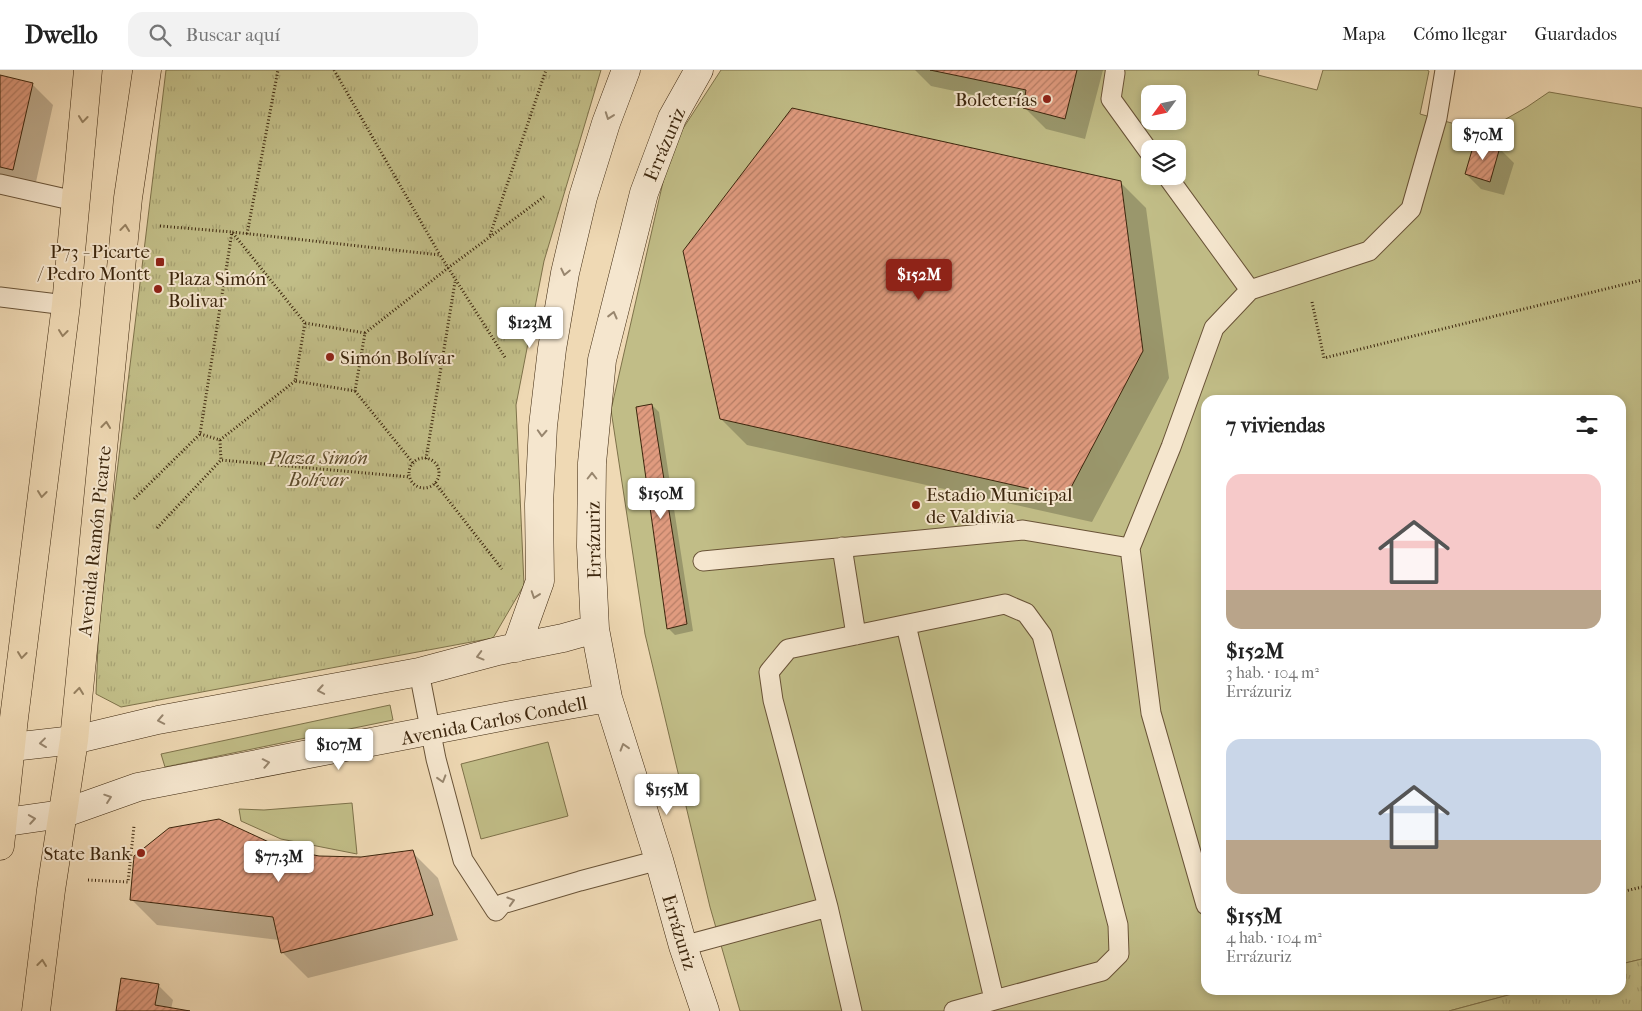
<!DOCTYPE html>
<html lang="es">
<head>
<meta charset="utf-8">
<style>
  body { margin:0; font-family:"IM FELL French Canon",serif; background:#f2f2f2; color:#222; height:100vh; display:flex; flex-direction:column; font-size:19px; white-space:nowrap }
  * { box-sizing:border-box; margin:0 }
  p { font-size:16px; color:#767676 }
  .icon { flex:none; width:28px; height:28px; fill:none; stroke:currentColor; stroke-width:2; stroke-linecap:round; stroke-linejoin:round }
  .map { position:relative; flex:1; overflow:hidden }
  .drawer { position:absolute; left:1201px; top:325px; width:425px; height:600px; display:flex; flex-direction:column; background:#fff; border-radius:15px; box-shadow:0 2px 8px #0003 }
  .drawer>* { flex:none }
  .needle { width:32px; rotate:237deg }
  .buttons { position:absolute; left:1141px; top:15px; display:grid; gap:10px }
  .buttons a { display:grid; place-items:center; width:45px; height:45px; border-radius:10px; background:#fff; box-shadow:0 2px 8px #0003; font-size:25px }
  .price { position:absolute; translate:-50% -42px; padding:0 11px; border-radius:5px; background:#fff; color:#222; font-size:16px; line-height:32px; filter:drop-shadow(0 1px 2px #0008) }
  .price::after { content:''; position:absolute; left:50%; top:30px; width:15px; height:11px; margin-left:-8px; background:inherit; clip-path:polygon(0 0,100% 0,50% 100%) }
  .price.active { background:#8f2418; color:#fff }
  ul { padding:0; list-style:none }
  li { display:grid; align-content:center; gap:10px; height:265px; padding:0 25px }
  li span { display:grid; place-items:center; height:155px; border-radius:15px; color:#555 }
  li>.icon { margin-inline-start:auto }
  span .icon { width:90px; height:90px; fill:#fffc; stroke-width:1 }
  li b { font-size:21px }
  h2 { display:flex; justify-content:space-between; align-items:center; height:60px; padding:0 25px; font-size:21px }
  header { display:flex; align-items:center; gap:30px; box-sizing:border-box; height:70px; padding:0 25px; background:#fff; border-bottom:1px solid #e0e0e0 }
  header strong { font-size:24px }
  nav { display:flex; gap:28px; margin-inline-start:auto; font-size:18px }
  .search { width:350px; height:45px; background:#f2f2f2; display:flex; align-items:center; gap:12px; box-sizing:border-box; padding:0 18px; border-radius:15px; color:#767676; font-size:19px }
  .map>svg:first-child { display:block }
  .grass { fill:#c1bd87; stroke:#7e724a; fill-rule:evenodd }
  .park { fill:url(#park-tufts); stroke:#7e724a }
  .shadow { fill:#0003 }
  .building { fill:url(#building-hatch); stroke:#3c260d }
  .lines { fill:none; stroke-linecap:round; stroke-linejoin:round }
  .lane-casing { stroke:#695337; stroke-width:21 }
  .secondary-casing { stroke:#3c260d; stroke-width:29 }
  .primary-casing { stroke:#3c260d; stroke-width:29 }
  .path { stroke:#3c260d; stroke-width:3; stroke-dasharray:1 2.5; stroke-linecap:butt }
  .lane { stroke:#f5e6ce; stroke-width:19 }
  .secondary { stroke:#f5e6ce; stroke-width:28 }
  .primary { stroke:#efd9b4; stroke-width:28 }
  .oneway { stroke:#98866e }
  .oneway2 { stroke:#968060 }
  .poi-dot { fill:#8f2418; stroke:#f5e6ce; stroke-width:2 }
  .labels { text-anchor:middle; stroke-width:4; stroke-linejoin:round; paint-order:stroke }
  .poi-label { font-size:19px; fill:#3c260d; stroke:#f5e6ce; text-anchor:end }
  .street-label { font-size:19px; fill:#3c260d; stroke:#f5e6ce }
  .park-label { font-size:19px; font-style:italic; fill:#5d4c2c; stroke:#f5e6ce }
</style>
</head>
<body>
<header>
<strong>Dwello</strong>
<div class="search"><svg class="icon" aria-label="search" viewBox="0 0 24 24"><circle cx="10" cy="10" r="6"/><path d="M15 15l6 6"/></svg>Buscar aquí</div>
<nav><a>Mapa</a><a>Cómo llegar</a><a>Guardados</a></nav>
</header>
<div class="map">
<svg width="1642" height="941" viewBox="0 0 1642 941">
  <defs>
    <pattern id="park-tufts" width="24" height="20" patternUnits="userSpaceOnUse" patternTransform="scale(1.25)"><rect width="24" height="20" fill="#c1bd87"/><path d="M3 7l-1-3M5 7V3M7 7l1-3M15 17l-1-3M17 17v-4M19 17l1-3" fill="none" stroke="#a7a273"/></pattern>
    <pattern id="building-hatch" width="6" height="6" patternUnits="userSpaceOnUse" patternTransform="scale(1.25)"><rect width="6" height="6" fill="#e09b7f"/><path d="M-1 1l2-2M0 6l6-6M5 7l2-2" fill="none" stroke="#b77e66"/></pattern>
  </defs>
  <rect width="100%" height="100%" fill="#efd9b4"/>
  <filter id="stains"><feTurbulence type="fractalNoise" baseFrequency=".004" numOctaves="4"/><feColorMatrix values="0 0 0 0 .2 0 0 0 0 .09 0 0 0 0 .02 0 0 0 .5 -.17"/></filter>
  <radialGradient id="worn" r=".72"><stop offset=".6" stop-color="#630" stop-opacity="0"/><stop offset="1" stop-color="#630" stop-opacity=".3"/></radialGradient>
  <path class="grass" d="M721 0H1259L1258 5 1317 20 1323 0H1427L1429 1 1420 44 1483 62 1527 37 1549 22 1642 38V889L1621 894V330H1206V920H1527L1449 941H740L710 837 645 564 611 340 671 77ZM1150 24H1178V51H1150ZM1150 79H1178V106H1150Z
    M390 635 393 650 165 697 161 684Z
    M548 672 568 746 481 769 461 694Z
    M352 733 357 784 281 769 241 751 239 739 264 740Z"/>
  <path class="park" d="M166 0H601L544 191 516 335 524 515 493 568 121 637 96 624 99 550Z
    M1642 889V941H1449L1527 920H1621V894Z"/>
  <path class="shadow" d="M915 0H1103L1085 69 1046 59 1025 38V36L931 16Z
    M0 6 32 14 53 35 34 121 0 113Z
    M1499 78 1514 93 1504 125 1481 119 1466 104Z
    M1120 112 1146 138 1169 308 1092 452 747 375 721 349Z
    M652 335 659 342 693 561 675 565 668 558Z
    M284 780 318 787 361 789 412 782 438 808 458 870 308 908 282 882 279 870 157 855 131 829Z
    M158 915 173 930 171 939 182 941H117Z"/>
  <path class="building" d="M930 0H1077L1065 49 1023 38 1026 20Z
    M0 5 33 13 13 100 0 97Z
    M792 38 1121 111 1143 281 1066 427 720 349 683 181Z
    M1475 70 1500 77 1490 112 1465 104Z
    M652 334 687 554 667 559 636 337Z
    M219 749 284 779 319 786 361 787 413 780 433 845 281 883 273 847 130 830 134 786 169 758Z
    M121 908 159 914 155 935 190 941H116Z"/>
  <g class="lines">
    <defs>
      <path id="lane" d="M1115 3 1111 29 1150 83
        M1167 106 1250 220
        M0 114 75 131
        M0 227 66 235
        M842 477 856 565
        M703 491 1023 460 1130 478
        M906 555 994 929
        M419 602 436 689 463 790 496 841 502 834 580 811 659 790
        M1206 835 1151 643 1130 478 1171 377 1214 258 1250 220 1369 181 1411 139 1437 48 1445 0
        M683 876 828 837
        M852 941 828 837 773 630 769 602 788 579 1005 534 1026 543 1042 565 1118 855 1119 884 1102 901 954 941"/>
      <path id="secondary" d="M699 0 672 48 644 123 602 290 592 393 591 477 595 559 608 628 659 790 683 876 705 941
        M516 578 540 511 539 434 543 356 552 279 565 203 583 127 606 53 626 0
        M0 680 12 677 74 670 158 650 419 602 498 581 563 568 595 559
        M0 753 62 744 138 717 511 645 608 628"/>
      <path id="primary" d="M0 776 14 648 66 235 88 0
        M36 941 51 820 74 670 128 128 147 0"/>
    </defs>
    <use href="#lane" class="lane-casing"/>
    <use href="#secondary" class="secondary-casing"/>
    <use href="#primary" class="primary-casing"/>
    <path class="path" d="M334 0 440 185
      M160 156 232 162 305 253 365 263 355 321 295 311 305 253
      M247 164 278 0
      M490 165 546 0
      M1312 232 1324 288 1642 210
      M365 263 448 198 545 126
      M355 321 413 393
      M200 364 220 370 221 390 410 407
      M220 370 295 311
      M409 403a15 15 0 1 1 30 0a15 15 0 1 1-30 0Z
      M426 389 455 212
      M435 413 502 499
      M134 429 200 364 232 162 440 185 506 289
      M157 458 221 390
      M88 810 128 812 134 756
      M1621 822 1642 817"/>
    <use href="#lane" class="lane"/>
    <use href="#secondary" class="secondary"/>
    <use href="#primary" class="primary"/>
  </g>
  <defs><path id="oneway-chevron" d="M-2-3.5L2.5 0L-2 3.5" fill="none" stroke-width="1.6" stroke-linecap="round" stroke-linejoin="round" transform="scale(1.25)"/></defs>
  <g class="oneway">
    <use href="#oneway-chevron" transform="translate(609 46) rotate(110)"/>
    <use href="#oneway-chevron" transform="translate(565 202) rotate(102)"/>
    <use href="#oneway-chevron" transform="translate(613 245) rotate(-76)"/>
    <use href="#oneway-chevron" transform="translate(542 363) rotate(93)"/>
    <use href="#oneway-chevron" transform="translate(592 406) rotate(-90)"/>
    <use href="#oneway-chevron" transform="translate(535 525) rotate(109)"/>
    <use href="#oneway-chevron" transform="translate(480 586) rotate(165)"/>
    <use href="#oneway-chevron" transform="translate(321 620) rotate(170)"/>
    <use href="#oneway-chevron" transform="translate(161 650) rotate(169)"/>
    <use href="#oneway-chevron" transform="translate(43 673) rotate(173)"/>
    <use href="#oneway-chevron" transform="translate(624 677) rotate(-107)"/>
    <use href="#oneway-chevron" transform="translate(266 693) rotate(-11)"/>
    <use href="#oneway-chevron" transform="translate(442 709) rotate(73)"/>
    <use href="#oneway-chevron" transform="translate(108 728) rotate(-19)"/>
    <use href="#oneway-chevron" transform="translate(32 749) rotate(-9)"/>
    <use href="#oneway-chevron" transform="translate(511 831) rotate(-17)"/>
  </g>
  <g class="oneway2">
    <use href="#oneway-chevron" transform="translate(83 49) rotate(96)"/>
    <use href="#oneway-chevron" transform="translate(125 158) rotate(-84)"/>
    <use href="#oneway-chevron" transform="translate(63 263) rotate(97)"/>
    <use href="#oneway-chevron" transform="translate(106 355) rotate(-84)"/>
    <use href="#oneway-chevron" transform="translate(42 424) rotate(97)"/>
    <use href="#oneway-chevron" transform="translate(22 585) rotate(97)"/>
    <use href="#oneway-chevron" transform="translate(79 621) rotate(-84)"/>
    <use href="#oneway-chevron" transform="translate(42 893) rotate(-83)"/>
  </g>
  <g class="poi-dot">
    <circle cx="1047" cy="29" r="5"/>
    <rect x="155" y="187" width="10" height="10" rx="2.5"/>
    <circle cx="158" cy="219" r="5"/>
    <circle cx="330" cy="287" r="5"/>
    <circle cx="916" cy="435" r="5"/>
    <circle cx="141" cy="783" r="5"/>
  </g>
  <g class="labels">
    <g class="poi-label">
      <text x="1037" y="36">Boleterías</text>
      <text x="150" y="188">P73 - Picarte<tspan x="150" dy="22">/ Pedro Montt</tspan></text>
      <text x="168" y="215" text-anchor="start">Plaza Simón<tspan x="168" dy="22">Bolivar</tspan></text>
      <text x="340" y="294" text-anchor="start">Simón Bolívar</text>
      <text x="926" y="431" text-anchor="start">Estadio Municipal<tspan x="926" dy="22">de Valdivia</tspan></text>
      <text x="131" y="790">State Bank</text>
    </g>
    <g class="street-label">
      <text transform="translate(664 74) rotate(-67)" y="7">Errázuriz</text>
      <text transform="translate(593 470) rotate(-91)" y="7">Errázuriz</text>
      <text transform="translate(94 471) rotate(-84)" y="7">Avenida Ramón Picarte</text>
      <text transform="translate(494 650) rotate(-11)" y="7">Avenida Carlos Condell</text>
      <text transform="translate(680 862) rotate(73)" y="7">Errázuriz</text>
    </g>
    <g class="park-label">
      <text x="318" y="394">Plaza Simón<tspan x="318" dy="22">Bolívar</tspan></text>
    </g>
  </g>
  <rect width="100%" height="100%" filter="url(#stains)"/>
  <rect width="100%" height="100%" fill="url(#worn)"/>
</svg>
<div class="buttons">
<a><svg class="needle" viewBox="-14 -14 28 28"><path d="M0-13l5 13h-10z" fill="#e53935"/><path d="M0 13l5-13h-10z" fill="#767676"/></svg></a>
<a><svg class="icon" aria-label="layers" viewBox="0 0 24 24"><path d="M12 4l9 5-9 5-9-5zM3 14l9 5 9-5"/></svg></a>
</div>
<b class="price" style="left:1483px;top:91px">$70M</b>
<b class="price active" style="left:919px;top:231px">$152M</b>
<b class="price" style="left:530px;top:279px">$123M</b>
<b class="price" style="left:661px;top:450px">$150M</b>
<b class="price" style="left:339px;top:701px">$107M</b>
<b class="price" style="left:667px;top:746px">$155M</b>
<b class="price" style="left:279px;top:813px">$77.3M</b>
<section class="drawer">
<h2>7 viviendas<svg class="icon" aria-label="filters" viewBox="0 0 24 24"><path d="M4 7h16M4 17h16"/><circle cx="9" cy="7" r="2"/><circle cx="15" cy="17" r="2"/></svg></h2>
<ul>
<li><span style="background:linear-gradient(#f6c9c9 75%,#b9a48a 0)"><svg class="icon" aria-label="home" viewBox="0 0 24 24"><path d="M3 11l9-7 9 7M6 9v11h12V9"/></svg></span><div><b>$152M</b><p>3 hab. · 104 m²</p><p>Errázuriz</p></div></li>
<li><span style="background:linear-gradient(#c9d6e8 65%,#b9a48a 0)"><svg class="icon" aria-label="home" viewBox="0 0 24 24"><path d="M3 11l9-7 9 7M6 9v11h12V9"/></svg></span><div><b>$155M</b><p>4 hab. · 104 m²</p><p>Errázuriz</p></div></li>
</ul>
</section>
</div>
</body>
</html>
